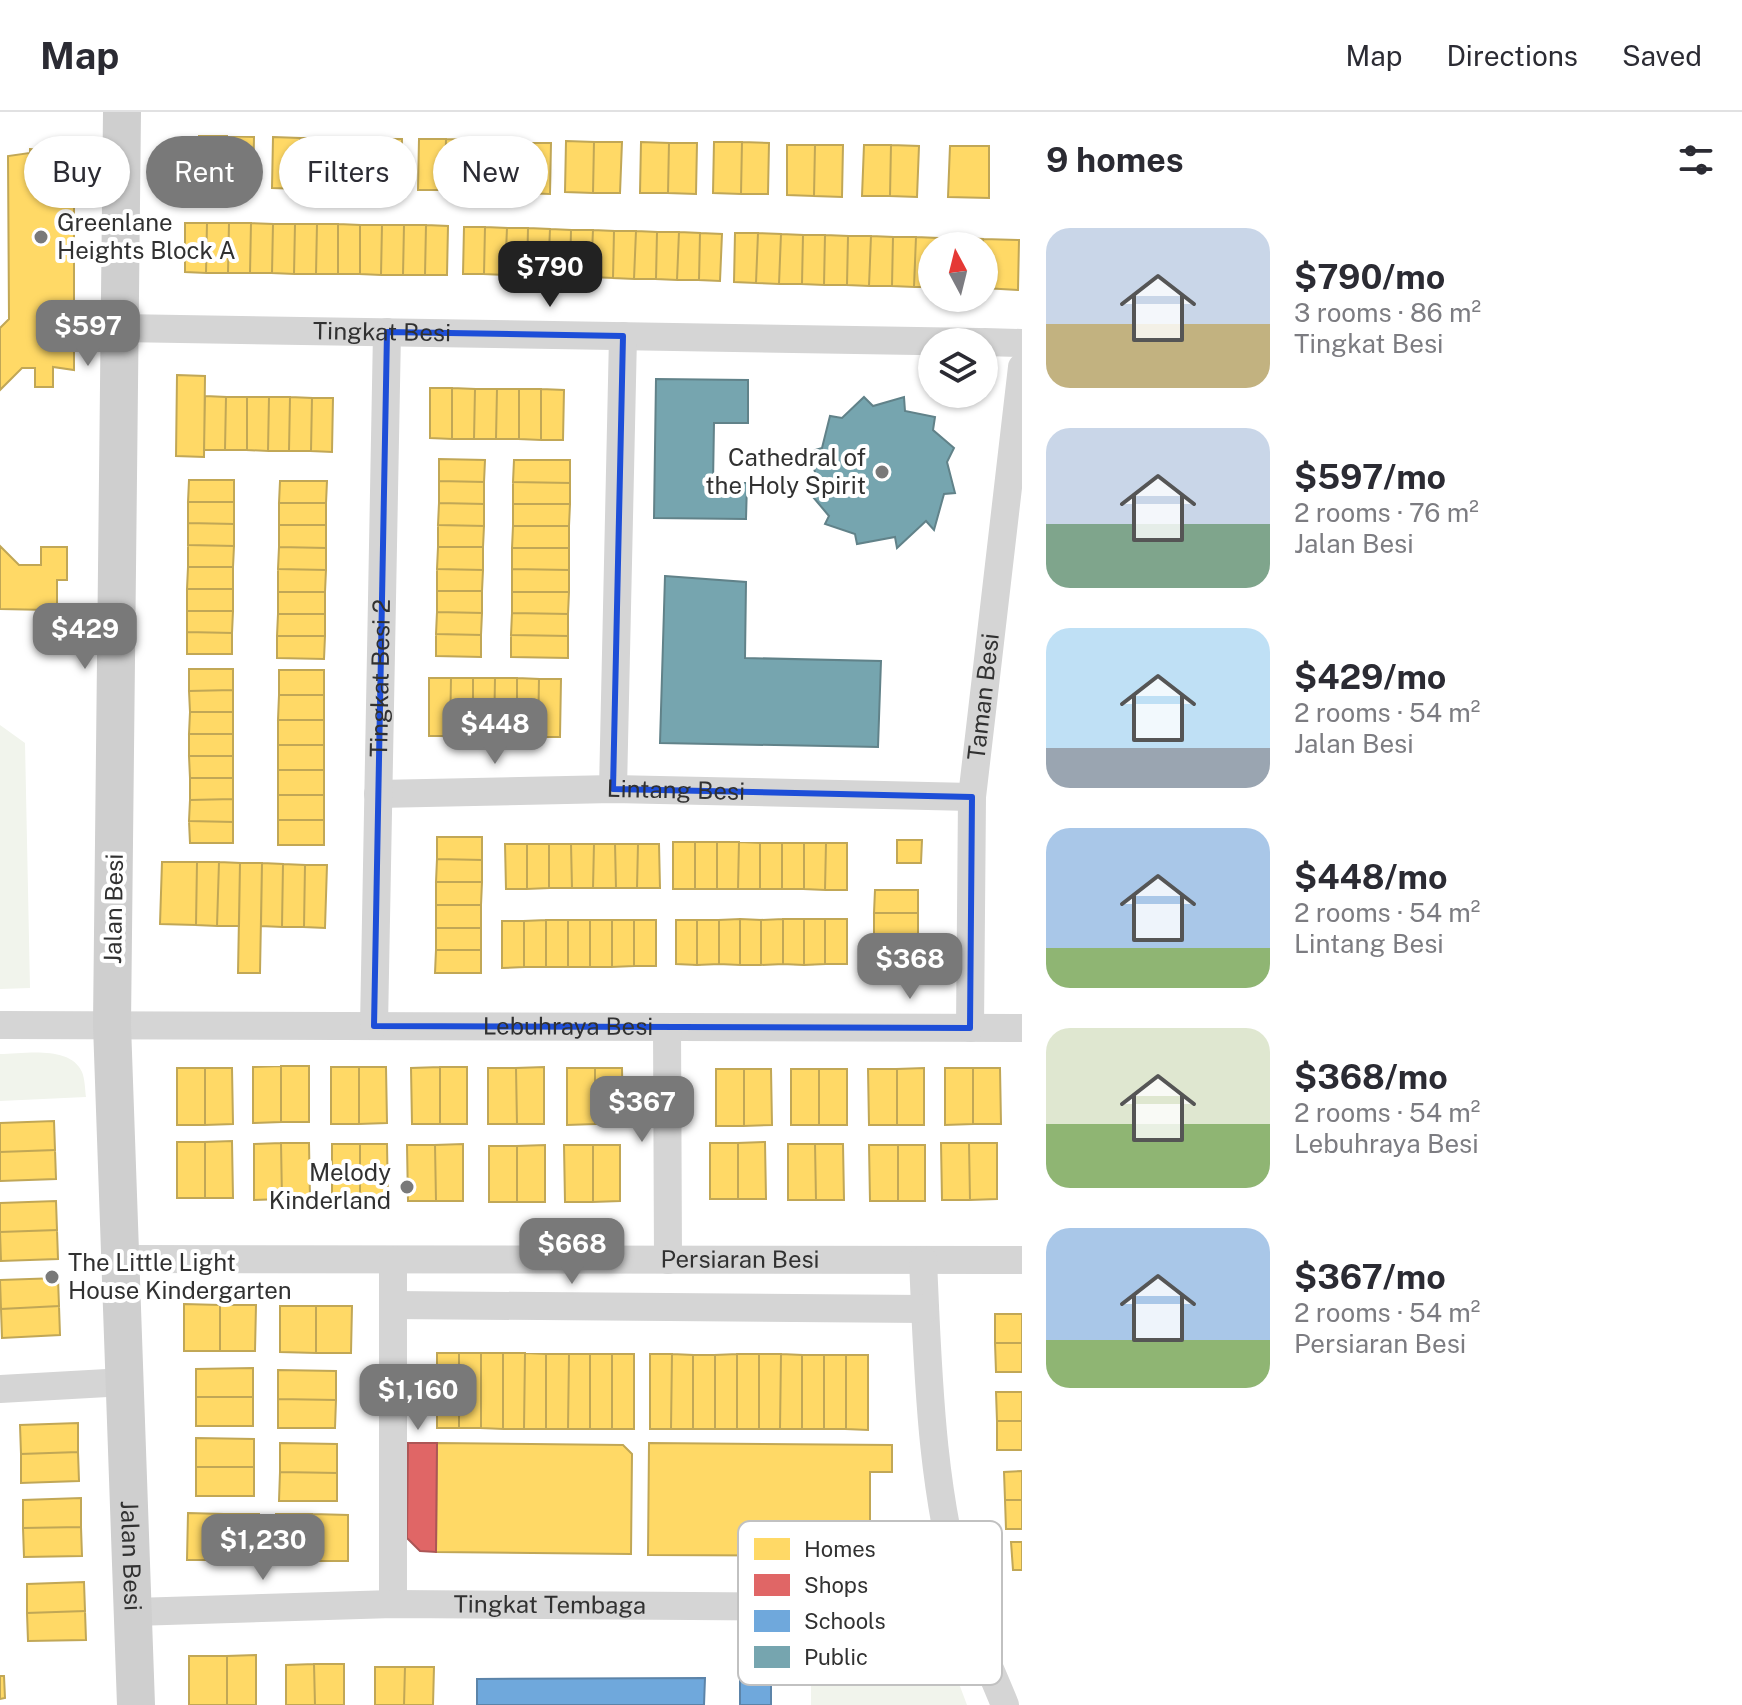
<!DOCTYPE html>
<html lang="en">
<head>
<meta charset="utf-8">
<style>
  body { margin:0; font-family:"Public Sans",sans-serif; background:#f2f2f3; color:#2b2b33; height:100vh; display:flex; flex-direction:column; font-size:30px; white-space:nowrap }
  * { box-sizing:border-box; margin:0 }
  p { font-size:26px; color:#7c7c81 }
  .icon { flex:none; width:44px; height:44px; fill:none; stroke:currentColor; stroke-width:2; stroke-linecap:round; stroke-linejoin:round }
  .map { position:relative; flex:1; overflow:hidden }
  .side { display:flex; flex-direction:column; background:#fff; width:720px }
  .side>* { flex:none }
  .guide { position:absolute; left:24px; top:24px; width:760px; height:72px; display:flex; gap:16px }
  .needle { width:52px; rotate:353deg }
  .buttons { position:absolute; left:918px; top:120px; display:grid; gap:16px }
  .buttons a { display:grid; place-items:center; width:80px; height:80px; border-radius:50%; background:#fff; box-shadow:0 2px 6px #0004; font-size:40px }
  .price { position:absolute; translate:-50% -68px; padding:0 18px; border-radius:16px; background:#797979; color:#fff; font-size:26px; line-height:52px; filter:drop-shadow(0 2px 4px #0008) }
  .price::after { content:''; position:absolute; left:50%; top:48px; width:24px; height:18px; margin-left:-12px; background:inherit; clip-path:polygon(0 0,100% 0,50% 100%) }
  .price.selected { background:#222; color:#fff }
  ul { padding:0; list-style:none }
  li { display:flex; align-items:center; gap:24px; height:200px; padding:0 24px }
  li span { display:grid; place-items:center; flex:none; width:224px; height:160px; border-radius:24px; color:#555 }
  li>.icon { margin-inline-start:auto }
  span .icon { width:96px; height:96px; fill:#fffc; stroke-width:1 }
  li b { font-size:34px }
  h2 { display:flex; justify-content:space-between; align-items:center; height:96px; padding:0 24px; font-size:34px }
  .chip { padding:0 28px; border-radius:36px; background:#fff; box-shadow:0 2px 6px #0004; font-size:28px; line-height:72px }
  .chip.selected { background:#797979; color:#fff }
  header { display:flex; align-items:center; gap:48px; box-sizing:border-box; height:112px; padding:0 40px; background:#fff; border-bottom:2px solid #e1e1e2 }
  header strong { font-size:38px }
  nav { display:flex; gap:44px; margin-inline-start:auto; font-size:28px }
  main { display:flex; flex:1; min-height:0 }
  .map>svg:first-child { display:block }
  .green { fill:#f1f4ec }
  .homes { fill:#ffd966; stroke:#c1a756; stroke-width:2 }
  .shops { fill:#e06666; stroke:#ac5656; stroke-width:2 }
  .schools { fill:#6fa8dc; stroke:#5c84a9; stroke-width:2 }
  .public { fill:#76a5af; stroke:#618289; stroke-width:2 }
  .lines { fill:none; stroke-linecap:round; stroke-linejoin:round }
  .street { stroke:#d5d5d5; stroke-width:28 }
  .secondary { stroke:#cfcfcf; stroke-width:38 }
  .marked { fill:none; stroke:#1d4ed8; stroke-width:6; stroke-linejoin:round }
  .poi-dot { fill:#797979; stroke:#fff; stroke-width:3 }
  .labels { text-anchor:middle; stroke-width:8; stroke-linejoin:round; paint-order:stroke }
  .poi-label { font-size:24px; fill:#313131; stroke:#fff; text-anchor:start }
  .street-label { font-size:24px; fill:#313131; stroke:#fff }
  .key { fill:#fff; stroke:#c1c1c1; stroke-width:2 }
  .key-label { font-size:22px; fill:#313131 }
</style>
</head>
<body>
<header>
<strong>Map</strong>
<nav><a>Map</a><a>Directions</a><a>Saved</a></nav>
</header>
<main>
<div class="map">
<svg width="1022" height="1593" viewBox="0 0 1022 1593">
  <rect width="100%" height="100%" fill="#fff"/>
  <path class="green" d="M0 613 25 631 30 876 0 877Z
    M0 942C24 942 70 933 82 960 85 967 85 978 86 985L0 989Z
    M811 1531 939 1535 949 1545 967 1593H811Z"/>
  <path class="homes" d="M199 24H227L226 75H198Z
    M227 24 254 25 253 76 226 75Z
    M273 25 300 26V77L272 76Z
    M300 26H328L327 77H300Z
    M347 27H374L373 78 346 77Z
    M374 27H402L401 79 373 78Z
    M419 27H446L445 78H418Z
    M446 27 474 28 473 78H445Z
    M566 29 594 30 593 81 565 80Z
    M496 30 523 31 522 81H495Z
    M594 30H622L620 81H593Z
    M641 30 669 31 668 81H640Z
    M714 30H742L741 82 713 81Z
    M742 30 769 31 768 82H741Z
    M523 31H551L550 82 522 81Z
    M669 31H697L696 82 668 81Z
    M787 33H815L814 84 787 83Z
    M815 33H843L842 85 814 84Z
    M864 33H891L890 84H862Z
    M891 33 919 34 917 85 890 84Z
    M950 34H989V86L948 85Z
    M30 37 74 41V258L53 255V275H35V256H22L0 278V216L9 207 8 44 30 41Z
    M185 111H207L206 161 185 160Z
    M207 111H229L228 161H206Z
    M229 111H251L250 161H228Z
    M251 111 273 112 272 161H250Z
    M273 112H295L294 162 272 161Z
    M295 112H317L316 162H294Z
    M317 112H338V162H316Z
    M338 112 360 113V162H338Z
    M360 113H382L381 163 360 162Z
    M382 113H404L403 163H381Z
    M404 113H426L425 163H403Z
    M426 113 448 114 447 163H425Z
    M464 115H485L484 162H463Z
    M485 115 507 116 505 163 484 162Z
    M507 116H528L527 164 505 163Z
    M528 116 550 117 548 164H527Z
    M550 117 571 118 570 165 548 164Z
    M571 118H593L591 165H570Z
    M593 118 614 119 613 166 591 165Z
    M614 119H636L634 167 613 166Z
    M636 119 657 120 656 167H634Z
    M657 120H679L677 168 656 167Z
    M679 120 700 121 699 168H677Z
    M700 121 722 122 720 169 699 168Z
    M735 121H758L756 171 734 170Z
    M758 121 781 122 779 172 756 171Z
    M781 122 803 123 802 172H779Z
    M803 123H825L824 173 802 172Z
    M825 123 848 124 847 173H824Z
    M848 124H871L869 174 847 173Z
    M871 124 893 125 892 174H869Z
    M893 125H916L914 175 892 174Z
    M916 125 938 126V134H932V175H914Z
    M938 126H961V134H938Z
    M961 126 983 127V134H961Z
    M983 127 1019 128 1018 178 984 176Z
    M177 263 205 264 204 345 176 344Z
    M430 276H452V327L430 326Z
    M452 276 475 277 474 327H452Z
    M475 277H497L496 327H474Z
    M497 277H519V327H496Z
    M519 277H541V328L519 327Z
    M541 277 564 278 563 328H541Z
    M205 284 226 285 225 338H204Z
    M226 285H247V338H225Z
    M247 285H269L268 339 247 338Z
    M269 285H290L289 339H268Z
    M290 285 312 286 311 339H289Z
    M312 286H333L332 340 311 339Z
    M439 347 485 348 484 370 439 369Z
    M514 348H570V371L513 370Z
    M189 368H234V390H188Z
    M280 369H327L326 391H279Z
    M439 369 484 370V392L439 391Z
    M513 370 570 371V392H513Z
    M188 390H234V412L188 411Z
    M279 391H326V413H279Z
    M439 391 484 392V414L438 413Z
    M513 392H570L569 414H513Z
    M188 411 234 412V434L188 433Z
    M279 413H326V436L279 435Z
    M438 413 484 414 483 435H438Z
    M513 414H569V436H512Z
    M188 433 234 434 233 455H188Z
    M0 434 19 453H41V435H67V468H57V493H50L49 498 0 497Z
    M279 435 326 436V458L278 457Z
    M438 435H483V458L437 457Z
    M512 436H569V458L512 457Z
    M188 455H233V477H187Z
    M278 457 326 458 325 480H278Z
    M437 457 483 458 482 479H437Z
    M512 457 569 458V480H512Z
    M187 477H233V499H187Z
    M437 479H482V501L437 500Z
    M278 480H325V502H278Z
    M512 480H569L568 502 512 501Z
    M187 499H233L232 521 187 520Z
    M437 500 482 501 481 523 436 522Z
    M512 501 568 502V524L511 523Z
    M278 502H325V524H277Z
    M187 520 232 521V542H187Z
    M436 522 481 523V545L436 544Z
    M511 523 568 524V546L511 545Z
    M277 524H325L324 547 277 546Z
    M189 557H233V578L189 579Z
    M279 558H324V583H279Z
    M429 566H451L450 624H429Z
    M451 566H473V624H450Z
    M473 566H495L494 625 473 624Z
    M495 566H517V625H494Z
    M517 566 539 567 538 625H517Z
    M539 567H561L560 625H538Z
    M233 578V600H190L189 579Z
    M279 583H324V608H278Z
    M190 600H233V622H189Z
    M278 608H324V633H278Z
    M189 622H233V644H189Z
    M278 633H324V658H278Z
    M189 644H233V666H190Z
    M278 658H324V683H278Z
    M190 666H233V687L190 688Z
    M278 683H324V708H278Z
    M233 687V710L189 709 190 688Z
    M278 708H324V733H278Z
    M189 709 233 710V731H190Z
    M437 725H482V748L437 747Z
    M897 728H922L921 751H897Z
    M673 730H695V777H673Z
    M695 730H717V777H695Z
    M717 730H739L738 777H717Z
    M739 730 760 731V777H738Z
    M760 731H782V777H760Z
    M782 731H804V777H782Z
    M804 731H826L825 778 804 777Z
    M826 731H847V778H825Z
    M505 732H527V777H506Z
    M527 732H549V776L527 777Z
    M549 732H571L572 776H549Z
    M571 732H594L593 776H572Z
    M594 732H615L616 776H593Z
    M615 732H638L637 776H616Z
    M638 732H659L660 776H637Z
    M437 747 482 748V770H436Z
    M162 750H197L196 813 160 812Z
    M197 750H219L217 814 196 813Z
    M219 750 240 751 239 814H217Z
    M240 751H262L260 861H238Z
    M262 751 283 752 282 815 261 814Z
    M283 752 305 753 304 815H282Z
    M305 753H327L325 816 304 815Z
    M436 770H482L481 793H436Z
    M875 778H918V801H874Z
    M436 793H481V816H436Z
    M874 801H918V824H874Z
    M740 807V853L719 852V808Z
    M740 807 761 808V853H740Z
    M783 807V852L761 853V808Z
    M783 807H804V853L783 852Z
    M804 807H825V852L804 853Z
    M825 807H847V852H825Z
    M546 808V855H524V809Z
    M546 808H568V855H546Z
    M568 808H590V855H568Z
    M590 808H612V855H590Z
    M612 808H634V854L612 855Z
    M634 808H656V854H634Z
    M676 808H697V853L676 852Z
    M697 808H719V852L697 853Z
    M502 809H524V855L502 856Z
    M436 816H481V838H436Z
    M874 824H918V847H874Z
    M436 838H481V861H435Z
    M874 847H918V870H874Z
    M281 954H309V1010H281Z
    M281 954V1010L253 1011V955Z
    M331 955H359V1012H331Z
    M359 955H386L387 1011 359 1012Z
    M440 955H467V1012H440Z
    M440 955V1012H412L411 956Z
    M544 955V1012H517L516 956Z
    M177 956H205V1013H177Z
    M205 956H232L233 1012 205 1013Z
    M488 956H516L517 1012H488Z
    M567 956H595V1012L567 1013Z
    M595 956H622L623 1012H595Z
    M924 956V1013H897V957Z
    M945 956H973V1012L945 1013Z
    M973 956H1000L1001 1012H973Z
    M716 957H744V1014H716Z
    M744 957H771L772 1013 744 1014Z
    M791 957H819V1013H791Z
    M819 957H847V1013H819Z
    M868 957H897V1013H869Z
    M54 1009 55 1038 0 1040V1011Z
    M232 1029 233 1086H205V1030Z
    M177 1030H205V1086H177Z
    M765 1030 766 1087H738V1031Z
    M281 1031H309L310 1087H282Z
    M281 1031 282 1087 254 1088V1032Z
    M710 1031H738V1087H710Z
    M941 1031H969L970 1088H942Z
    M969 1031H997V1087L970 1088Z
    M332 1032H360V1089H332Z
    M360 1032H387L388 1088 360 1089Z
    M463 1032V1089H436L435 1033Z
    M788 1032H815L816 1088H788Z
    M815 1032H843L844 1088H816Z
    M407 1033H435L436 1089H408Z
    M545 1033V1090H517V1034Z
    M564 1033H593V1090H565Z
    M593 1033H620V1089L593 1090Z
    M869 1033H898V1089H870Z
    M898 1033H925V1089H898Z
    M489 1034H517V1090H489Z
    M55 1038 56 1067 0 1069V1040Z
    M56 1089 57 1118 0 1120V1091Z
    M57 1118 58 1147 1 1149 0 1120Z
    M58 1166 59 1194 1 1197 0 1168Z
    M184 1192 220 1193V1239H184Z
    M220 1193H256L255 1239H220Z
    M59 1194 60 1223 2 1226 1 1197Z
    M280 1194H316V1241L280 1240Z
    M316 1194H352L351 1241H316Z
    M995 1202H1022V1231H995Z
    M995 1231H1022V1260H996Z
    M437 1241H459V1316H437Z
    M459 1241H481V1316H459Z
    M481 1241H503V1317L481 1316Z
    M503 1241H525L524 1317H503Z
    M525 1241 546 1242V1317H524Z
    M546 1242H569L568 1317H546Z
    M569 1242H590V1317H568Z
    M590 1242H612V1317H590Z
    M612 1242H634V1317H612Z
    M650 1242H672L671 1317H650Z
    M672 1242 693 1243V1317H671Z
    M737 1242V1317H715V1243Z
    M737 1242H759V1317H737Z
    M759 1242H781L780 1317H759Z
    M781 1242 802 1243V1317H780Z
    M693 1243H715V1317H693Z
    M802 1243H824V1317H802Z
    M824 1243H846V1317H824Z
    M846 1243H868V1318L846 1317Z
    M253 1256V1285H196V1257Z
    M278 1258 336 1259V1288L278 1287Z
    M996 1280H1022V1309H997Z
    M196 1285H253V1314H196Z
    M278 1287 336 1288 335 1316H278Z
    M997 1309H1022V1338H997Z
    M78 1311V1340L21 1342 20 1313Z
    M196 1326 254 1327V1355H196Z
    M280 1331 337 1332V1361L280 1360Z
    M437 1331 623 1333 632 1342 631 1442 436 1440Z
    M649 1331 892 1333V1360H870V1444L648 1443Z
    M78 1340 79 1369 21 1371V1342Z
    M196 1355H254V1384H196Z
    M1022 1359V1388H1005L1004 1360Z
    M280 1360 337 1361V1389H279Z
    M81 1386V1415L23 1416V1388Z
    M1005 1388H1022V1417H1006Z
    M188 1401 223 1402V1448H187Z
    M223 1402H259V1448H223Z
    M276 1402H312V1449H276Z
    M312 1402 348 1403V1449H312Z
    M81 1415 82 1444 24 1445 23 1416Z
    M1011 1430H1022V1458H1013Z
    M84 1470 85 1499 27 1501V1472Z
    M85 1499 86 1528 28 1529 27 1501Z
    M256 1543V1593H227V1544Z
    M189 1544H227V1593H189Z
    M314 1552H344V1593H315Z
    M314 1552 315 1593H286V1553Z
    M375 1555H405L404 1593H375Z
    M405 1555H434L433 1593H404Z
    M0 1564H4L5 1586 0 1587Z"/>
  <path class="shops" d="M408 1331H437L436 1440 420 1439 407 1426Z"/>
  <path class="schools" d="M705 1566 704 1593H477V1567Z
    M740 1567H771V1593H740Z"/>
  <path class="public" d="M656 267 748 268V311H714L713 371H747L746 407 654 406Z
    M864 285 873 294 904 285 905 299 935 305 933 318 954 336 947 350 955 381 944 382 934 418 926 409 897 436 895 425 857 432 855 422 825 412 829 404 808 379 818 370 809 340 822 336 830 304 842 306Z
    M665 464 746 470 745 546 881 549 878 635 660 631Z"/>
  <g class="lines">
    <g class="street">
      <path id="s1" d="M120 216 979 230"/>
      <path d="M984 230 1022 231"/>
      <path d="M613 677 623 224"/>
      <path id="s2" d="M378 682 613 677 972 685"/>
      <path id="s3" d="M0 913 1022 916"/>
      <path id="s4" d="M374 914 387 220"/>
      <path d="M667 915 668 1148"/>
      <path id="s5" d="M970 916 972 685 1022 255"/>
      <path id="s6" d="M122 1147 1022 1148"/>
      <path d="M923 1148C928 1263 931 1385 966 1496 977 1529 992 1561 1005 1593"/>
      <path d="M393 1193 925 1197"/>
      <path d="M0 1277 125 1270"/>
      <path d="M393 1492V1148"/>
      <path id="s7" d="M134 1500 393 1492 966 1496"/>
    </g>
    <path class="secondary" id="s8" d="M122 0 112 913 136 1593"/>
  </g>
  <path class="marked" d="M387 220 623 224 613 677 972 685 970 916 374 914Z"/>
  <g class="poi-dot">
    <circle cx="41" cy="125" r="8"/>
    <circle cx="882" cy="360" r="8"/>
    <circle cx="407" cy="1075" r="8"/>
    <circle cx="52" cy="1165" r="8"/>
  </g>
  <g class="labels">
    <g class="poi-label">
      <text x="57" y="119">Greenlane<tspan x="57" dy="28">Heights Block A</tspan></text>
      <text x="866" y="354" text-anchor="end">Cathedral of<tspan x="866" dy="28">the Holy Spirit</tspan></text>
      <text x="391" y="1069" text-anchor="end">Melody<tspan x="391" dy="28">Kinderland</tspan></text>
      <text x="68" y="1159">The Little Light<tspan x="68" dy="28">House Kindergarten</tspan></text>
    </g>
    <g class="street-label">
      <text dy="8" stroke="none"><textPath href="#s1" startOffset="262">Tingkat Besi</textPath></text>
      <text dy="8" stroke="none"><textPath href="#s4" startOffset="348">Tingkat Besi 2</textPath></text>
      <text dy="8" stroke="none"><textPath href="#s5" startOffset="332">Taman Besi</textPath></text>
      <text dy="8" stroke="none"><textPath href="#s2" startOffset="298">Lintang Besi</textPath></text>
      <text transform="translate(114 797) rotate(-89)" y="8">Jalan Besi</text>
      <text dy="8" stroke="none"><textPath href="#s3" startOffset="568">Lebuhraya Besi</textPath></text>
      <text dy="8" stroke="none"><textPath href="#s6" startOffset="618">Persiaran Besi</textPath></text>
      <text dy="8" stroke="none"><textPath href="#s8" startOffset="1444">Jalan Besi</textPath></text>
      <text dy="8" stroke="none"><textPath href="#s7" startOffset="416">Tingkat Tembaga</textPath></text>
    </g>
  </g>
  <rect x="738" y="1409" width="264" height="164" rx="12" class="key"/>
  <rect x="754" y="1426" width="36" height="22" fill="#ffd966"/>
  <rect x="754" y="1462" width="36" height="22" fill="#e06666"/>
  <rect x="754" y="1498" width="36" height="22" fill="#6fa8dc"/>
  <rect x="754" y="1534" width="36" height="22" fill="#76a5af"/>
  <g class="key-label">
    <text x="804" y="1445">Homes</text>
    <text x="804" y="1481">Shops</text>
    <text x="804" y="1517">Schools</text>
    <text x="804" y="1553">Public</text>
  </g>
</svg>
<div class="buttons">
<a><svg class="needle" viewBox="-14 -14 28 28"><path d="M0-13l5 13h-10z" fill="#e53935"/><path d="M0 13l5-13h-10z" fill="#7c7c81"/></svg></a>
<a><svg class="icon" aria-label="layers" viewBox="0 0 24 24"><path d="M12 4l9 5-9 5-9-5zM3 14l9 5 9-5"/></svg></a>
</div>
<b class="price selected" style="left:550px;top:197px">$790</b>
<b class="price" style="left:88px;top:256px">$597</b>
<b class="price" style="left:85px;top:559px">$429</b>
<b class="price" style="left:495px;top:654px">$448</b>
<b class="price" style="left:910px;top:889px">$368</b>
<b class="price" style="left:642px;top:1032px">$367</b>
<b class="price" style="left:572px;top:1174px">$668</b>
<b class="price" style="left:418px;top:1320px">$1,160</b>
<b class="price" style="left:263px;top:1470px">$1,230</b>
<div class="guide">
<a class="chip">Buy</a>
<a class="chip selected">Rent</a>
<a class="chip">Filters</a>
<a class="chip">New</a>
</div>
</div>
<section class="side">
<h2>9 homes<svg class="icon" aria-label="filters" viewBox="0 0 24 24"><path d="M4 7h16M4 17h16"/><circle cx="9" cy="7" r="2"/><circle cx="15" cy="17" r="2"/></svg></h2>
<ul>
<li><span style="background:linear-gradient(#c9d6e8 60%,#c2b280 0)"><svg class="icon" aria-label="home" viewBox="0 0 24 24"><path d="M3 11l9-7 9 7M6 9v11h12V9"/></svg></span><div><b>$790/mo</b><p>3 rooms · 86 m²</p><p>Tingkat Besi</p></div></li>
<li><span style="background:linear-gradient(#c9d6e8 60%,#7fa58c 0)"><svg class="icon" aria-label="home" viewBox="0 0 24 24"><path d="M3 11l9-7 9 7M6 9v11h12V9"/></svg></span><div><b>$597/mo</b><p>2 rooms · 76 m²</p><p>Jalan Besi</p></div></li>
<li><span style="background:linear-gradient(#bfe0f5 75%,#9aa5b1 0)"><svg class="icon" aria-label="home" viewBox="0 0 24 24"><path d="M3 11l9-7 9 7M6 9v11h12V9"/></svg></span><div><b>$429/mo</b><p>2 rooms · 54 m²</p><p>Jalan Besi</p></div></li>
<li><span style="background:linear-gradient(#a9c7e8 75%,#8fb573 0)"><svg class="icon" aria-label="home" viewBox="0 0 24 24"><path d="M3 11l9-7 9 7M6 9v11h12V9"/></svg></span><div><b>$448/mo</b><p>2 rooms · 54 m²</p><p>Lintang Besi</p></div></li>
<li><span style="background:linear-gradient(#dfe7d0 60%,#8fb573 0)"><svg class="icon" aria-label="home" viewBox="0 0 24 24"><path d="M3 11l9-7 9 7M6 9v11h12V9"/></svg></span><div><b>$368/mo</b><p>2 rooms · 54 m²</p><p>Lebuhraya Besi</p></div></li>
<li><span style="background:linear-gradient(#a9c7e8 70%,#8fb573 0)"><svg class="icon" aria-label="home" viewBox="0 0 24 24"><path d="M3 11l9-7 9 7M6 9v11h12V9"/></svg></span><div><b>$367/mo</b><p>2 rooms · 54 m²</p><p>Persiaran Besi</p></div></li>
</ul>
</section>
</main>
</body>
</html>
